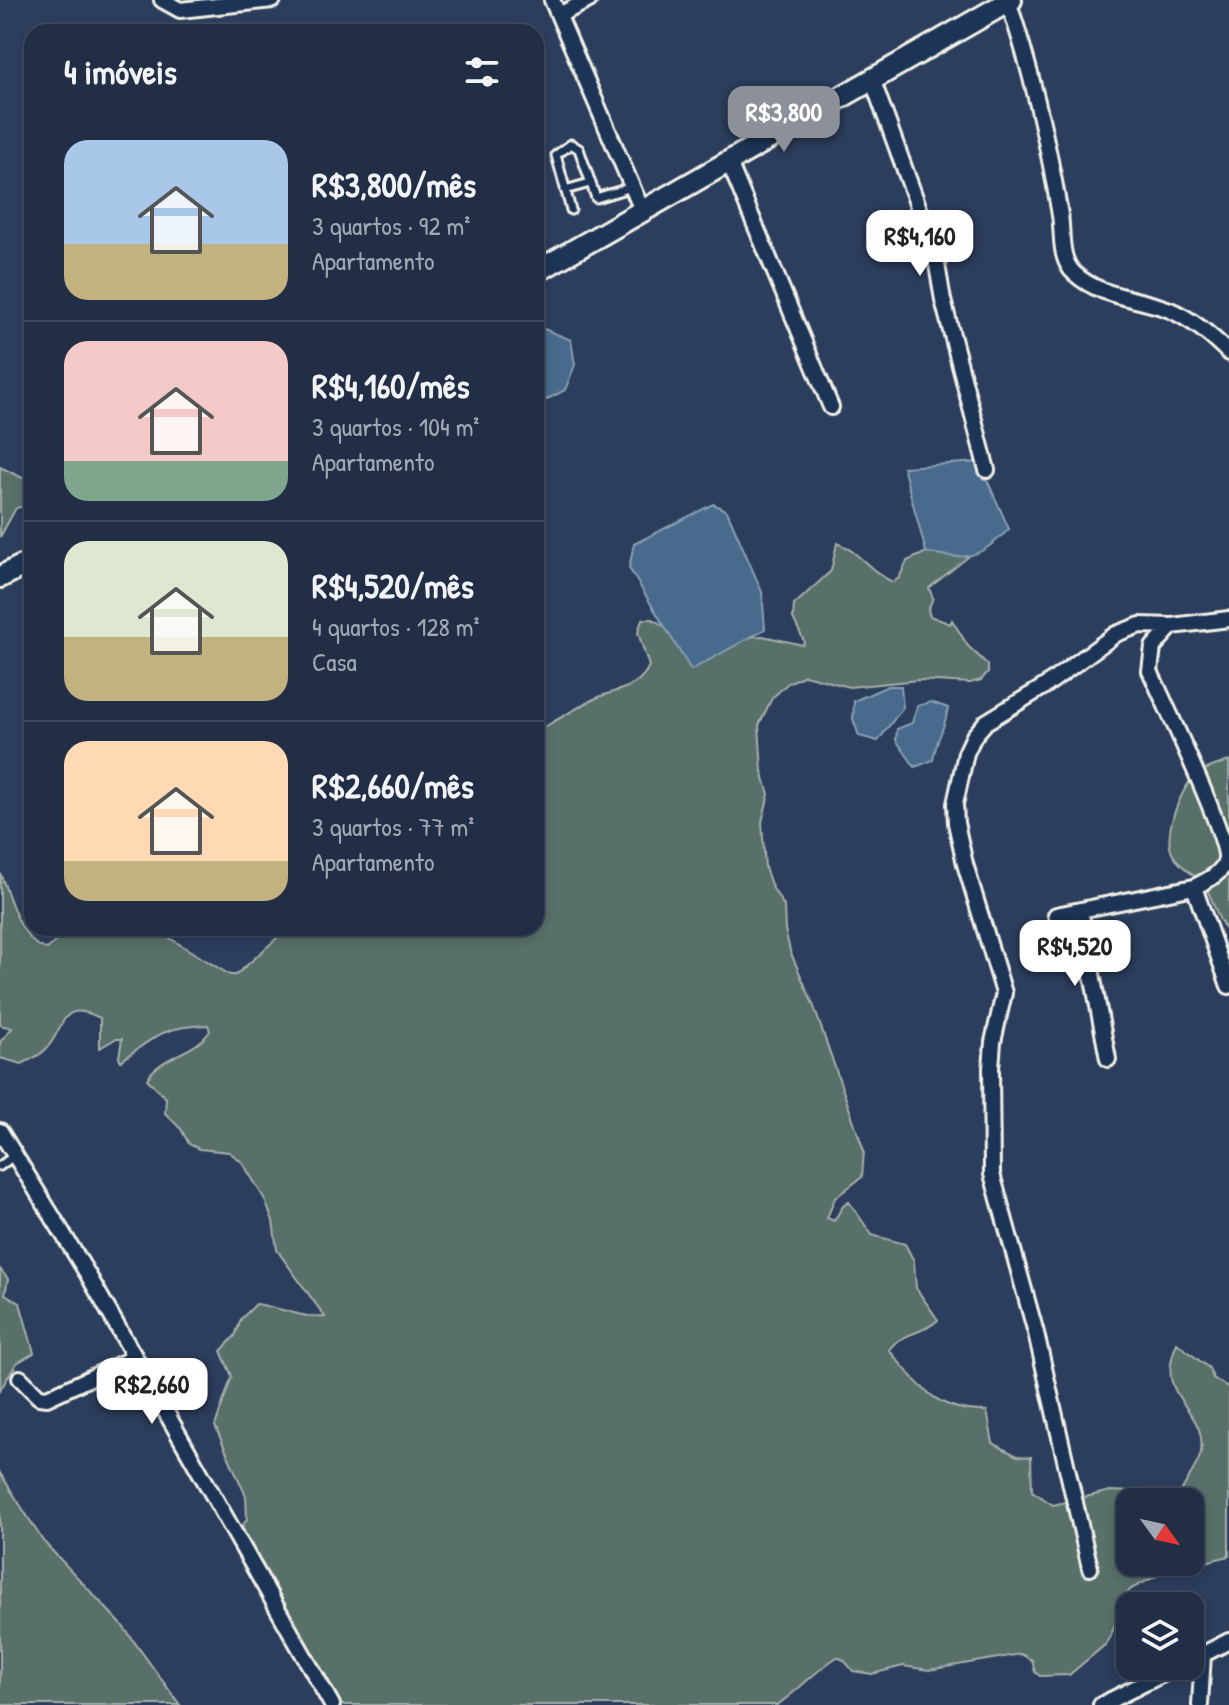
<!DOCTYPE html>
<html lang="pt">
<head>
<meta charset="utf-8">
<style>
  body { margin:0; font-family:"Patrick Hand",sans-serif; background:#2d3a51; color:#f1f3f6; height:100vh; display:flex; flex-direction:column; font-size:30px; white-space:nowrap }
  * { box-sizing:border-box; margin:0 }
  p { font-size:26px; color:#a2a8b3 }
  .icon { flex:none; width:44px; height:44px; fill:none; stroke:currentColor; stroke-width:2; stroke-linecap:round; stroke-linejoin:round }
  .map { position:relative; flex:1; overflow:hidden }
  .sheet { position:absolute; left:24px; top:24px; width:520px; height:912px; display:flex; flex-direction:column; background:#212e46; border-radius:24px; box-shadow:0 4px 12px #0003,0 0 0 2px #3e4a5f }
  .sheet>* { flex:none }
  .needle { width:52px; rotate:123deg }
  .tools { position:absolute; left:1116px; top:1488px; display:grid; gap:16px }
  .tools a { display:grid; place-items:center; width:88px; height:88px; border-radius:16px; background:#212e46; box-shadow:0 4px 12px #0003,0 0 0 2px #3e4a5f; font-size:40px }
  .price { position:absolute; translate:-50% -68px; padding:0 18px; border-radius:16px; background:#fff; color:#222; font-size:26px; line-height:52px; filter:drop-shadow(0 2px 4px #0008) }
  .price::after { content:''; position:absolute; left:50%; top:48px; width:24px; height:18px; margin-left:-12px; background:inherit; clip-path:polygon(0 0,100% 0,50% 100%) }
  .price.current { background:#8c9099; color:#fff }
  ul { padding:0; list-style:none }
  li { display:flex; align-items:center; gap:24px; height:200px; padding:0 40px }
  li+li { border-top:2px solid #3e4a5f }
  li span { display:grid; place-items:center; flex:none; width:224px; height:160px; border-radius:24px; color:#555 }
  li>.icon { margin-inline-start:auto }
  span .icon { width:96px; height:96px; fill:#fffc; stroke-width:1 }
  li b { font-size:34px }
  h2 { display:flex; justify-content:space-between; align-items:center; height:96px; padding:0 40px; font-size:34px }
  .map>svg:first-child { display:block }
  .green { fill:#596f6b; stroke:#a6b0aa; stroke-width:2; fill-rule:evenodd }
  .water { fill:#466a8d; stroke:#8ca0b1; stroke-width:2 }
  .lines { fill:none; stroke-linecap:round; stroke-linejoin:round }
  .service-casing { stroke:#f4f1e8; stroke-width:13 }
  .minor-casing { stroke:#f4f1e8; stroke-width:20 }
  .secondary-casing { stroke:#f4f1e8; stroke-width:26 }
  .service { stroke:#1d3557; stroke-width:7 }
  .minor { stroke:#1d3557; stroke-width:14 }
  .secondary { stroke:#1d3557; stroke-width:20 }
</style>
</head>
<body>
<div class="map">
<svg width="1229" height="1705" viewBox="0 0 1229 1705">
  <rect width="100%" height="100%" fill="#2c3e5d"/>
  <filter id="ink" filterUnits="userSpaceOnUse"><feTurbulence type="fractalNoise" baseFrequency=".0125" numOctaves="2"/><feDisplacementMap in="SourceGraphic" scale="16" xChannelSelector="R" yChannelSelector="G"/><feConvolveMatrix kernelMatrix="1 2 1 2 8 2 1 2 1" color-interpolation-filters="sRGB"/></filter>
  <g filter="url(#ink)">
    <path class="green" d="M0 467 31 482 32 504 16 508 0 537Z
      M837 543C859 551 872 574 893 582L899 578 907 561 942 545 973 553 929 588 933 598 928 610 930 616 950 624 952 620 968 646 988 665V672L981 680 970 683 918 680 849 687 805 675 788 683 772 698 759 725 762 771 769 794 762 822 765 868 772 887 784 906 785 929 790 951 813 1004 864 1151 862 1177 835 1198 827 1218 834 1221 843 1206 849 1202 872 1235 905 1244 914 1261 916 1288 938 1320C924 1334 900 1333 889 1350 920 1386 935 1412 987 1411L993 1443 1017 1456 1031 1457 1032 1491 1053 1505 1110 1491 1135 1492 1155 1501 1179 1496C1184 1484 1200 1462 1201 1452 1207 1404 1152 1402 1177 1343L1209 1368 1213 1378 1229 1388V1556L1162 1573 1131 1589 1120 1601 1114 1628 1106 1644 1069 1675 1040 1676 1035 1672 1032 1660 1021 1654 929 1670 903 1666 872 1674 853 1671 844 1660 837 1657C815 1671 799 1690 777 1705H335L278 1594 255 1576 234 1538 247 1519 246 1496 215 1426 232 1376 221 1351 235 1336 241 1319 256 1304C278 1307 305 1319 325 1317L277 1250 273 1221 264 1198 242 1162 229 1152 199 1149 189 1144 181 1129 165 1113 166 1098 147 1079C161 1055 195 1054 210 1031L208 1025C164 1026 155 1036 121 1061L119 1057 122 1039H115L100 1048V1018C58 997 66 1031 44 1051 39 1056 29 1060 22 1064L0 1058V1042L12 1028 0 1025V873C10 896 20 944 47 949L56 941 58 928H153L230 975H236L288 928H536V732C555 721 573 710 592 700 613 689 638 691 649 666L638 633 642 619H652L688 640 763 636 803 645 804 641 793 618 794 605 831 571ZM1130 1502H1190V1562H1130Z
      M1229 761V933C1217 921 1215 904 1207 890 1199 876 1181 869 1173 855 1162 836 1180 789 1195 776 1205 768 1218 765 1229 761Z
      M0 1269 8 1279 5 1294 20 1303 34 1353 17 1363 0 1390Z
      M0 1473 43 1541 122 1625 180 1705H0Z"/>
    <path class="water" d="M544 329 571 340 575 365 565 390 536 405V334Z
      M979 462 1009 529C978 559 967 561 926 552L903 467Z
      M713 504 727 511 762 592 765 629 691 670 629 568 634 544Z
      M888 686H901L903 707 878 741 859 736 853 719 854 701Z
      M931 702 948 708C946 727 936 739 933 760L915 767 896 740 897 729 912 723 917 706Z"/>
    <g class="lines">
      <defs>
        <path id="service" d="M565 190 590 183
          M571 210 556 155 571 144 579 149 596 198 632 187
          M0 1166 15 1155"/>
        <path id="minor" d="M162 0 180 10 273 0
          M552 0 642 210
          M1008 1C1032 71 1048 143 1060 215 1063 233 1059 259 1074 273 1101 298 1137 297 1170 310 1191 319 1213 337 1229 353
          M559 15 589 0
          M872 79 935 253 943 300 987 470
          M728 160 831 407
          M1194 887 1229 986
          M1080 910 1108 1059
          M1056 915 1194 887C1206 881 1222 874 1226 860 1229 838 1163 700 1150 671L1153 647 1172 626
          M0 1131 87 1273 332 1705
          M20 1378 39 1397 47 1398 135 1357
          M1090 1568 1036 1333 992 1174 991 1068 993 1042 1004 993 965 864 956 823 955 804 966 753 974 736 986 722 1045 686 1116 634 1140 625 1172 626 1229 619
          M1190 1661 1229 1641
          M1101 1705 1179 1666
          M1200 1705 1203 1654"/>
        <path id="secondary" d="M536 272 1011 0
          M0 577 32 561"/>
      </defs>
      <use href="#service" class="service-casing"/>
      <use href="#minor" class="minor-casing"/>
      <use href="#secondary" class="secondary-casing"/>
      <use href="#service" class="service"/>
      <use href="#minor" class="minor"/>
      <use href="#secondary" class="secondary"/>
    </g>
  </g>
</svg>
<div class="tools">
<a><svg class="needle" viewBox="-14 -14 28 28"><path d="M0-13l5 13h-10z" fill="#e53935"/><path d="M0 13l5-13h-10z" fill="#a2a8b3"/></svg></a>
<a><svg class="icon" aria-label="layers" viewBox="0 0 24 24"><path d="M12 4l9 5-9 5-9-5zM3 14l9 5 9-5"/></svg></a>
</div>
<b class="price current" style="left:784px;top:154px">R$3,800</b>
<b class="price" style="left:920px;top:278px">R$4,160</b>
<b class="price" style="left:1075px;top:988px">R$4,520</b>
<b class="price" style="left:152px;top:1426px">R$2,660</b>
<section class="sheet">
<h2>4 imóveis<svg class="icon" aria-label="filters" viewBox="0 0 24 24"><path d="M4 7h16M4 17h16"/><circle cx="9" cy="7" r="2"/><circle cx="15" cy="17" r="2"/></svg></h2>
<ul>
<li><span style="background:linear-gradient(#a9c7e8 65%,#c2b280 0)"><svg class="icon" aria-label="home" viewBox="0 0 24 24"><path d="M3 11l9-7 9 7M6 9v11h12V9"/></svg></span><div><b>R$3,800/mês</b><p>3 quartos · 92 m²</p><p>Apartamento</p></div></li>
<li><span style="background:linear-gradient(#f6c9c9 75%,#7fa58c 0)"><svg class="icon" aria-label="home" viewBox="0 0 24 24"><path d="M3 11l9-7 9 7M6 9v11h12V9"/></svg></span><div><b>R$4,160/mês</b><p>3 quartos · 104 m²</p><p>Apartamento</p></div></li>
<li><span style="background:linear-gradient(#dfe7d0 60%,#c2b280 0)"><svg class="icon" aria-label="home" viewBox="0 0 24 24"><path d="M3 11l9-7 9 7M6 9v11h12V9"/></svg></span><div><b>R$4,520/mês</b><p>4 quartos · 128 m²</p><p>Casa</p></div></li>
<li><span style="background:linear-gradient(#ffd9b3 75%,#c2b280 0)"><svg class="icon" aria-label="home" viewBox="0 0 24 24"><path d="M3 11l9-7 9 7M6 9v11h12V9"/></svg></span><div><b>R$2,660/mês</b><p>3 quartos · 77 m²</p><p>Apartamento</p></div></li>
</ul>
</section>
</div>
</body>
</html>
